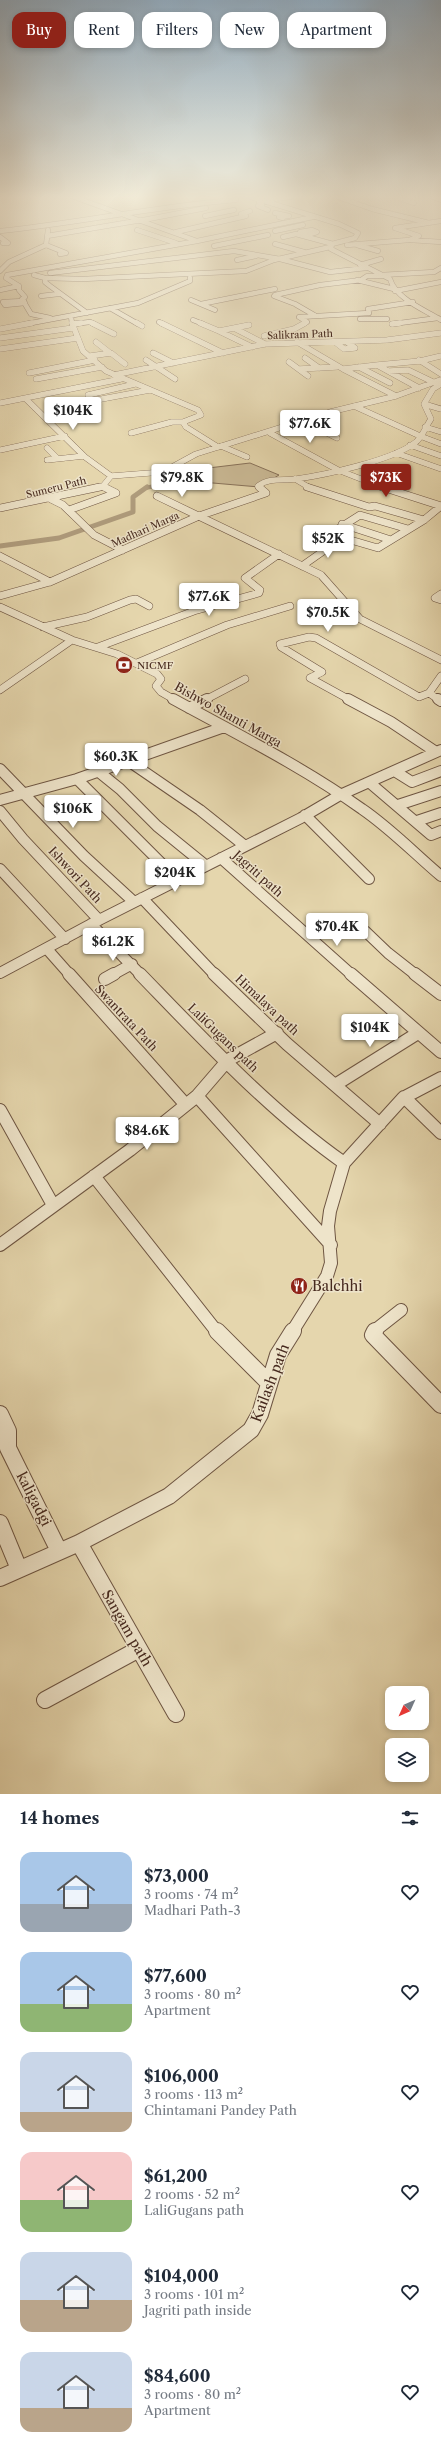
<!DOCTYPE html>
<html lang="en">
<head>
<meta charset="utf-8">
<style>
  body { margin:0; font-family:"Libre Caslon Text",serif; background:#f6f6f7; color:#1f2937; height:100vh; display:flex; flex-direction:column; font-size:15px; white-space:nowrap }
  * { box-sizing:border-box; margin:0 }
  p { font-size:13px; color:#747a83 }
  .icon { flex:none; width:22px; height:22px; fill:none; stroke:currentColor; stroke-width:2; stroke-linecap:round; stroke-linejoin:round }
  .map { position:relative; height:1794px; overflow:hidden }
  .details { display:flex; flex-direction:column; background:#fff; flex:1 }
  .details>* { flex:none }
  .guide { position:absolute; left:12px; top:12px; width:417px; height:36px; display:flex; gap:8px }
  .needle { width:26px; rotate:225deg }
  .tools { position:absolute; left:385px; top:1686px; display:grid; gap:8px }
  .tools a { display:grid; place-items:center; width:44px; height:44px; border-radius:8px; background:#fff; box-shadow:0 2px 6px #0003; font-size:20px }
  .price { position:absolute; translate:-50% -34px; padding:0 9px; border-radius:4px; background:#fff; color:#222; font-size:13px; line-height:26px; filter:drop-shadow(0 1px 2px #0008) }
  .price::after { content:''; position:absolute; left:50%; top:24px; width:12px; height:9px; margin-left:-6px; background:inherit; clip-path:polygon(0 0,100% 0,50% 100%) }
  .price.current { background:#8f2418; color:#fff }
  ul { padding:0; list-style:none }
  li { display:flex; align-items:center; gap:12px; height:100px; padding:0 20px }
  li span { display:grid; place-items:center; flex:none; width:112px; height:80px; border-radius:12px; color:#555 }
  li>.icon { margin-inline-start:auto }
  span .icon { width:48px; height:48px; fill:#fffc; stroke-width:1 }
  li b { font-size:17px }
  h2 { display:flex; justify-content:space-between; align-items:center; height:48px; padding:0 20px; font-size:17px }
  .chip { padding:0 14px; border-radius:12px; background:#fff; box-shadow:0 2px 6px #0003; font-size:14px; line-height:36px }
  .chip.current { background:#8f2418; color:#fff }
  .map>svg:first-child { display:block }
  .green { fill:#cab995; stroke:#88725a }
  .lines { fill:none; stroke-linecap:round; stroke-linejoin:round }
  .canal-far1 { stroke:#af9c7d; stroke-width:4 }
  .canal { stroke:#af9c7d; stroke-width:5 }
  .minor-far5-casing { stroke:#6e5542; stroke-width:5.5 }
  .minor-far4-casing { stroke:#6e5542; stroke-width:6 }
  .minor-far3-casing { stroke:#6e5542; stroke-width:8 }
  .minor-far2-casing { stroke:#6e5542; stroke-width:12 }
  .minor-far1-casing { stroke:#6e5542; stroke-width:14 }
  .minor-casing { stroke:#6e5542; stroke-width:18 }
  .minor-far5 { stroke:#eee4ca; stroke-width:4.5 }
  .minor-far4 { stroke:#eee4ca; stroke-width:5.5 }
  .minor-far3 { stroke:#eee4ca; stroke-width:7 }
  .minor-far2 { stroke:#eee4ca; stroke-width:10 }
  .minor-far1 { stroke:#eee4ca; stroke-width:12 }
  .minor { stroke:#eee4ca; stroke-width:16 }
  .labels { text-anchor:middle; stroke-width:3; stroke-linejoin:round; paint-order:stroke }
  .far-street-label { font-size:10px; fill:#472a1f; stroke:#eee4ca }
  .far-poi-label { font-size:10px; fill:#472a1f; stroke:#eee4ca; text-anchor:start }
  .street-label { font-size:12px; fill:#472a1f; stroke:#eee4ca }
  .near-poi-label { font-size:14px; fill:#472a1f; stroke:#eee4ca; text-anchor:start }
  .near-street-label { font-size:14px; fill:#472a1f; stroke:#eee4ca }
</style>
</head>
<body>
<div class="map">
<svg width="441" height="1794" viewBox="0 0 441 1794">
  <rect width="100%" height="100%" fill="#e5d6ad"/>
  <filter id="stains"><feTurbulence type="fractalNoise" baseFrequency=".005" numOctaves="4"/><feColorMatrix values="0 0 0 0 .2 0 0 0 0 .09 0 0 0 0 .02 0 0 0 .5 -.17"/></filter>
  <radialGradient id="worn" r=".72"><stop offset=".6" stop-color="#630" stop-opacity="0"/><stop offset="1" stop-color="#630" stop-opacity=".3"/></radialGradient>
  <path class="green" d="M250 463 279 475 259 487 178 480 175 472Z"/>
  <g class="lines">
    <path class="canal-far1" d="M146 488 178 480"/>
    <path class="canal" d="M0 546 59 538 133 512V497L147 487"/>
    <defs>
      <path id="minor-far5" d="M251 197 339 224 358 233 355 238 332 244 331 249 390 279C396 299 425 310 441 320
        M338 197 372 209 429 223
        M396 197 414 203
        M433 197 441 200
        M267 200 291 197
        M259 202 262 205 258 206 268 210
        M275 213 289 216 279 217
        M205 216 234 210
        M279 217 283 218
        M138 221 206 208
        M395 228 441 221
        M137 230 176 243
        M0 231C79 223 157 206 236 200
        M275 231 303 225
        M176 232 246 216 241 214 250 211
        M300 232 312 230 317 232 304 236
        M47 236 136 221
        M0 237 8 243H3
        M283 237 296 234 333 244
        M411 240 441 242
        M197 241 313 217
        M275 244 304 252
        M46 245 66 253 60 254
        M347 245 409 240 419 236 395 228
        M357 245 378 251
        M214 246 268 235
        M237 260 256 256
        M360 265 381 259
        M0 271 9 262 46 245 48 230
        M50 273 234 251 280 259 330 272 366 268
        M34 275 45 278 83 279 246 271 274 260 330 247
        M381 275 434 272 441 268
        M45 278V282L50 286 87 313
        M357 280 394 289
        M0 290 19 286
        M395 291 441 282
        M275 295 320 285 361 280 367 276H381
        M41 296 58 294
        M274 296 295 304 314 315
        M191 300 215 310
        M24 301 3 302 5 305 25 303
        M201 304 275 289
        M110 308 138 324
        M369 313 368 309 413 302
        M71 316 72 324
        M50 318 31 314 22 299 25 297 19 290V286L6 278 7 275 197 241 74 197
        M360 319H387
        M193 320 203 324
        M159 322 163 324
        M26 324 138 303 190 281V278
        M73 324 90 322 94 324
        M303 324 307 322 299 317 369 313
        M392 324 438 318"/>
      <path id="minor-far4" d="M72 323 83 351 106 371 198 410 201 415 183 422 186 427 218 447
        M92 323 114 334
        M137 323 142 326
        M161 323 223 353
        M200 323 219 331
        M73 324 81 323
        M392 324 400 323
        M234 328 249 325
        M0 329 32 323
        M264 336 294 329 305 323
        M0 338 73 328
        M96 342 110 353
        M297 342 343 369
        M335 342 344 349 355 348 347 342
        M252 347 219 331 234 328 265 344
        M0 349 78 338
        M153 353 173 363
        M90 356 111 353 125 364
        M305 358 319 368
        M146 360 175 379
        M419 360 441 374
        M289 362 308 376
        M377 365 420 361 441 356
        M359 367 390 383
        M299 369 337 367
        M389 371 408 370 433 382
        M29 373 95 360
        M114 375 265 344 387 340 441 333
        M36 379 102 367
        M88 395 135 384
        M396 396 343 369 377 365 419 388
        M26 399 85 457 111 476 163 472 196 454 330 412 396 396 440 380
        M0 403 121 379
        M424 404 441 409
        M354 406 420 436
        M48 409 150 390
        M305 422 337 438
        M425 427 441 432
        M131 433 172 422H183
        M270 433 338 470 384 488
        M420 436 441 444
        M410 445 441 456
        M221 446 247 457
        M47 448 57 458
        M0 450 65 436
        M396 453 441 469
        M47 460 84 456
        M295 479 310 488
        M103 486 106 488
        M94 488 103 486 111 476
        M260 488 258 486C270 477 283 481 296 479 325 475 394 460 416 442 423 436 426 426 431 419L424 404 433 389 441 384"/>
      <path id="minor-far3" d="M307 487 369 507 375 506 424 520
        M382 487 441 506
        M157 496 321 575 360 619 441 660
        M51 499 63 505 94 535 123 550
        M0 508 100 487
        M69 510 116 493 104 487
        M342 524 391 540
        M330 534 378 548 424 520 441 506
        M330 534 360 515 408 529
        M0 556 50 582
        M302 566 342 538
        M441 594 435 598 441 600
        M0 596 50 582 199 516 266 493 259 487
        M0 607 72 640 117 654 157 674 161 679 156 686 161 692 175 700
        M43 627 87 617 130 600 136 599 149 606
        M98 647 194 611 259 593 260 590 245 578 279 554
        M137 663 227 625 290 606
        M310 678 322 672 281 647 280 644 309 637 316 638 419 697 429 693 441 676
        M310 678 350 700
        M0 690 72 640
        M429 693 439 700
        M205 700 245 679"/>
      <path id="minor-far2" d="M173 699C237 734 303 767 362 809 390 828 415 854 441 876
        M348 699 391 722 436 752
        M438 699 441 701
        M189 708 207 699
        M130 762 200 810 245 846
        M0 769 84 856 134 902
        M99 772 120 789 157 826 205 865
        M396 772 412 782 441 771
        M77 779 165 867 180 878
        M370 783 431 835 441 831
        M0 800 77 779 224 727
        M398 805 441 791
        M0 811 23 839 99 920
        M305 815 369 879
        M417 821 441 813
        M221 858 352 975
        M0 869 65 939
        M142 898 215 975
        M91 924 141 975
        M365 931 388 953 416 975
        M47 949 70 975
        M0 973 99 920 301 818 340 795 441 750
        M112 975 132 964"/>
      <path id="minor-far1" d="M69 974 186 1105
        M140 974C203 1039 270 1111 344 1163
        M214 974 287 1044 380 1124
        M351 974 441 1052
        M415 974 441 994
        M105 979 114 974
        M335 1085 418 1033
        M197 1096 331 1245
        M404 1097 441 1133
        M0 1110 53 1205
        M94 1176 217 1332
        M0 1245 130 1150 197 1096 228 1060 277 1033
        M292 1332 327 1276 331 1263 328 1226 330 1211 344 1163 403 1098 441 1078
        M373 1332 401 1310"/>
      <path id="minor" d="M217 1331 269 1383
        M375 1331 373 1335 441 1405
        M0 1414 8 1431V1448
        M8 1448 59 1551
        M0 1523 19 1569
        M79 1543 176 1714
        M0 1578 79 1543 169 1496 251 1430 260 1414 278 1355 293 1331
        M45 1700 139 1649"/>
    </defs>
    <use href="#minor-far5" class="minor-far5-casing"/>
    <use href="#minor-far4" class="minor-far4-casing"/>
    <use href="#minor-far3" class="minor-far3-casing"/>
    <use href="#minor-far2" class="minor-far2-casing"/>
    <use href="#minor-far1" class="minor-far1-casing"/>
    <use href="#minor" class="minor-casing"/>
    <use href="#minor-far5" class="minor-far5"/>
    <use href="#minor-far4" class="minor-far4"/>
    <use href="#minor-far3" class="minor-far3"/>
    <use href="#minor-far2" class="minor-far2"/>
    <use href="#minor-far1" class="minor-far1"/>
    <use href="#minor" class="minor"/>
  </g>
  <linearGradient id="sky" x2="0" y2="1"><stop stop-color="#91aabd"/><stop offset="0.44" stop-color="#f3edda"/><stop offset="1" stop-color="#f3edda" stop-opacity="0"/></linearGradient>
  <rect width="441" height="448" fill="url(#sky)"/>
  <defs>
    <symbol id="bank-disc" viewBox="-11 -11 22 22"><circle r="9.5" fill="#8f2418" stroke="#eee4ca"/><path d="M-6-4H6V4H-6ZM0-2.3a2.3 2.3 0 1 0 0 4.6a2.3 2.3 0 1 0 0-4.6Z" fill="#fff"/></symbol>
    <symbol id="restaurant-disc" viewBox="-11 -11 22 22"><circle r="9.5" fill="#8f2418" stroke="#eee4ca"/><path d="M-5-6h1v4h1v-4h1v4h1v-4h1v5L-1.5 .5V6h-2V.5L-5-1ZM5-6V6H3V1.5H1.5Q1.5-4 5-6Z" fill="#fff"/></symbol>
  </defs>
  <g fill-rule="evenodd">
    <use href="#bank-disc" x="114" y="655" width="20" height="20"/>
    <use href="#restaurant-disc" x="289" y="1276" width="20" height="20"/>
  </g>
  <g class="labels">
    <g class="far-street-label">
      <text transform="translate(300 334) rotate(-2)" y="4">Salikram Path</text>
      <text transform="translate(56 487) rotate(-14)" y="4">Sumeru Path</text>
      <text transform="translate(145 529) rotate(-24)" y="4">Madhari Marga</text>
    </g>
    <g class="far-poi-label">
      <text x="137" y="669">NICMF</text>
    </g>
    <g class="street-label">
      <text transform="translate(228 715) rotate(29)" y="4">Bishwo Shanti Marga</text>
      <text transform="translate(258 874) rotate(42)" y="4">Jagriti path</text>
      <text transform="translate(75 875) rotate(47)" y="4">Ishwori Path</text>
      <text transform="translate(267 1005) rotate(43)" y="4">Himalaya path</text>
      <text transform="translate(126 1018) rotate(47)" y="4">Swantrata Path</text>
      <text transform="translate(223 1038) rotate(44)" y="4">LaliGugans path</text>
    </g>
    <g class="near-poi-label">
      <text x="312" y="1291">Balchhi</text>
    </g>
    <g class="near-street-label">
      <text transform="translate(270 1383) rotate(-69)" y="5">Kailash path</text>
      <text transform="translate(34 1499) rotate(63)" y="5">kaligadgi</text>
      <text transform="translate(127 1628) rotate(60)" y="5">Sangam path</text>
    </g>
  </g>
  <rect width="100%" height="100%" filter="url(#stains)"/>
  <rect width="100%" height="100%" fill="url(#worn)"/>
</svg>
<div class="tools">
<a><svg class="needle" viewBox="-14 -14 28 28"><path d="M0-13l5 13h-10z" fill="#e53935"/><path d="M0 13l5-13h-10z" fill="#747a83"/></svg></a>
<a><svg class="icon" aria-label="layers" viewBox="0 0 24 24"><path d="M12 4l9 5-9 5-9-5zM3 14l9 5 9-5"/></svg></a>
</div>
<b class="price" style="left:73px;top:431px">$104K</b>
<b class="price" style="left:310px;top:444px">$77.6K</b>
<b class="price" style="left:182px;top:498px">$79.8K</b>
<b class="price current" style="left:386px;top:498px">$73K</b>
<b class="price" style="left:328px;top:559px">$52K</b>
<b class="price" style="left:209px;top:617px">$77.6K</b>
<b class="price" style="left:328px;top:633px">$70.5K</b>
<b class="price" style="left:116px;top:777px">$60.3K</b>
<b class="price" style="left:73px;top:829px">$106K</b>
<b class="price" style="left:175px;top:893px">$204K</b>
<b class="price" style="left:337px;top:947px">$70.4K</b>
<b class="price" style="left:113px;top:962px">$61.2K</b>
<b class="price" style="left:370px;top:1048px">$104K</b>
<b class="price" style="left:147px;top:1151px">$84.6K</b>
<div class="guide">
<a class="chip current">Buy</a>
<a class="chip">Rent</a>
<a class="chip">Filters</a>
<a class="chip">New</a>
<a class="chip">Apartment</a>
</div>
</div>
<section class="details">
<h2>14 homes<svg class="icon" aria-label="filters" viewBox="0 0 24 24"><path d="M4 7h16M4 17h16"/><circle cx="9" cy="7" r="2"/><circle cx="15" cy="17" r="2"/></svg></h2>
<ul>
<li><span style="background:linear-gradient(#a9c7e8 65%,#9aa5b1 0)"><svg class="icon" aria-label="home" viewBox="0 0 24 24"><path d="M3 11l9-7 9 7M6 9v11h12V9"/></svg></span><div><b>$73,000</b><p>3 rooms · 74 m²</p><p>Madhari Path-3</p></div><svg class="icon" aria-label="heart" viewBox="0 0 24 24"><path d="M12 20l-8-8c-3-5 5-10 8-4 3-6 11-1 8 4z"/></svg></li>
<li><span style="background:linear-gradient(#a9c7e8 65%,#8fb573 0)"><svg class="icon" aria-label="home" viewBox="0 0 24 24"><path d="M3 11l9-7 9 7M6 9v11h12V9"/></svg></span><div><b>$77,600</b><p>3 rooms · 80 m²</p><p>Apartment</p></div><svg class="icon" aria-label="heart" viewBox="0 0 24 24"><path d="M12 20l-8-8c-3-5 5-10 8-4 3-6 11-1 8 4z"/></svg></li>
<li><span style="background:linear-gradient(#c9d6e8 75%,#b9a48a 0)"><svg class="icon" aria-label="home" viewBox="0 0 24 24"><path d="M3 11l9-7 9 7M6 9v11h12V9"/></svg></span><div><b>$106,000</b><p>3 rooms · 113 m²</p><p>Chintamani Pandey Path</p></div><svg class="icon" aria-label="heart" viewBox="0 0 24 24"><path d="M12 20l-8-8c-3-5 5-10 8-4 3-6 11-1 8 4z"/></svg></li>
<li><span style="background:linear-gradient(#f6c9c9 60%,#8fb573 0)"><svg class="icon" aria-label="home" viewBox="0 0 24 24"><path d="M3 11l9-7 9 7M6 9v11h12V9"/></svg></span><div><b>$61,200</b><p>2 rooms · 52 m²</p><p>LaliGugans path</p></div><svg class="icon" aria-label="heart" viewBox="0 0 24 24"><path d="M12 20l-8-8c-3-5 5-10 8-4 3-6 11-1 8 4z"/></svg></li>
<li><span style="background:linear-gradient(#c9d6e8 60%,#b9a48a 0)"><svg class="icon" aria-label="home" viewBox="0 0 24 24"><path d="M3 11l9-7 9 7M6 9v11h12V9"/></svg></span><div><b>$104,000</b><p>3 rooms · 101 m²</p><p>Jagriti path inside</p></div><svg class="icon" aria-label="heart" viewBox="0 0 24 24"><path d="M12 20l-8-8c-3-5 5-10 8-4 3-6 11-1 8 4z"/></svg></li>
<li><span style="background:linear-gradient(#c9d6e8 70%,#b9a48a 0)"><svg class="icon" aria-label="home" viewBox="0 0 24 24"><path d="M3 11l9-7 9 7M6 9v11h12V9"/></svg></span><div><b>$84,600</b><p>3 rooms · 80 m²</p><p>Apartment</p></div><svg class="icon" aria-label="heart" viewBox="0 0 24 24"><path d="M12 20l-8-8c-3-5 5-10 8-4 3-6 11-1 8 4z"/></svg></li>
</ul>
</section>
</body>
</html>
